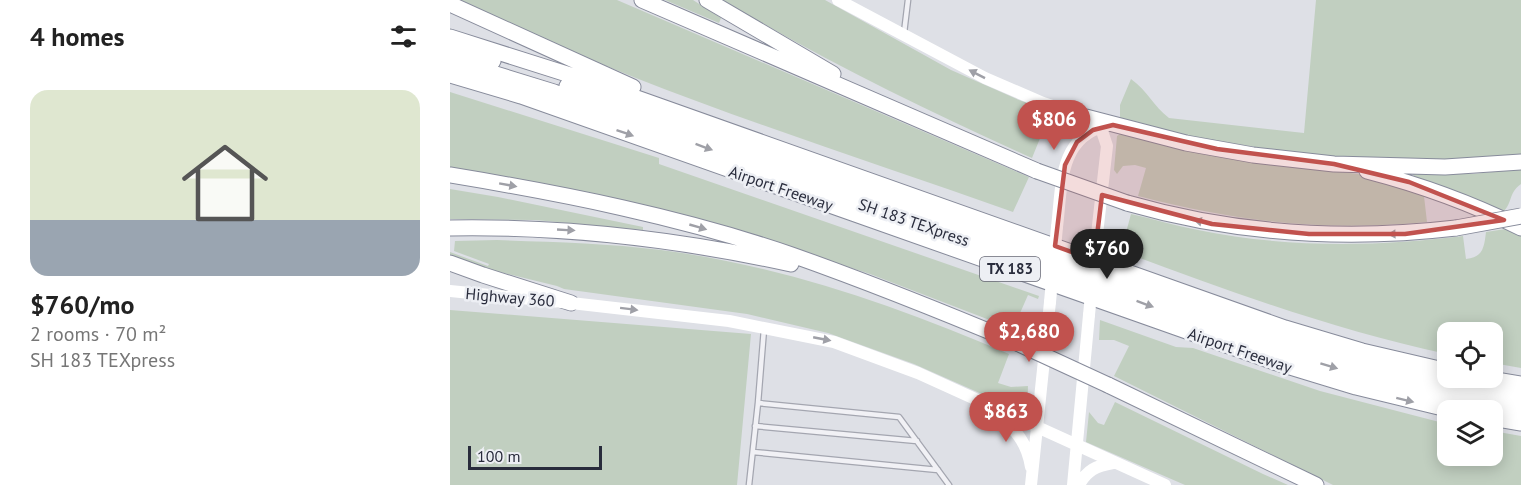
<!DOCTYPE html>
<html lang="en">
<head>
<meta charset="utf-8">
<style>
  body { margin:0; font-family:"PT Sans",sans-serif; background:#f6f6f6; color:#222; height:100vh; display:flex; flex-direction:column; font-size:22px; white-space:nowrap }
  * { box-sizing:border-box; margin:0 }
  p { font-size:20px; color:#767676 }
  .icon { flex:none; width:33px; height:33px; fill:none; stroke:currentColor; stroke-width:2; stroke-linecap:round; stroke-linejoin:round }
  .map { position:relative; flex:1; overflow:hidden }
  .panel { display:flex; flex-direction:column; background:#fff; width:450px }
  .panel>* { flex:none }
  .fabs { position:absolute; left:987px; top:322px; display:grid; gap:12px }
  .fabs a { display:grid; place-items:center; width:66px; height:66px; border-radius:12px; background:#fff; box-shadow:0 3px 15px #0003; font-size:30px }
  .scale { position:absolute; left:18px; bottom:15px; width:134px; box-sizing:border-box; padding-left:6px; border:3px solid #292c3c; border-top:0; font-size:16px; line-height:21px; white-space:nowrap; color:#292c3c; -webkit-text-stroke:4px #edeff4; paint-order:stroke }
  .price { position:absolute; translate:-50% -51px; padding:0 14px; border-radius:21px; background:#c1524e; color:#fff; font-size:20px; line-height:39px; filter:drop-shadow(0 2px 3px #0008) }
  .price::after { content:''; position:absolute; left:50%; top:36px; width:18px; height:14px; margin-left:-9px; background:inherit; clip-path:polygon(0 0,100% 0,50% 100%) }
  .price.current { background:#222; color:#fff }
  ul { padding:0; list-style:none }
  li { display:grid; align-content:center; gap:12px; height:318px; padding:0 30px }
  li span { display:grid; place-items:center; height:186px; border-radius:18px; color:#555 }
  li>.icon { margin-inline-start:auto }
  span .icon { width:108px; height:108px; fill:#fffc; stroke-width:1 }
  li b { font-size:26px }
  h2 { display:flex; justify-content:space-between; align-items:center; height:72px; padding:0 30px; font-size:26px }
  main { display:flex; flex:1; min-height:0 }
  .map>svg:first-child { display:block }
  .green { fill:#c1cfc0 }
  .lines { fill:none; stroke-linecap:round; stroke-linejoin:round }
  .lane-casing { stroke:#a4a6b0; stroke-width:7 }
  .highway-casing { stroke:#878b9b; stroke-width:17 }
  .lane { stroke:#f1f1f5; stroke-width:4.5 }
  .secondary { stroke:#fff; stroke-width:12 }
  .highway { stroke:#fff; stroke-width:15 }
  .highway-bridge-casing { stroke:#878b9b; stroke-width:17; stroke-linecap:butt }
  .secondary-bridge { stroke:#fff; stroke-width:12 }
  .highway-bridge { stroke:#fff; stroke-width:15 }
  .oneway { fill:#9fa0a7 }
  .marked { fill:#c1524e; fill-opacity:0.2; stroke:#c1524e; stroke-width:4.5; stroke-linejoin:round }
  .labels { text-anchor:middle; stroke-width:5; stroke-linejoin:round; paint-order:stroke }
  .shield { fill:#edeff4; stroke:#646673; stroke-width:1.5 }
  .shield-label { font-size:15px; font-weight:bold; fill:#292c3c }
  .street-label { font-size:16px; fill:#292c3c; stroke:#edeff4 }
</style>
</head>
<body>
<main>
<section class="panel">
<h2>4 homes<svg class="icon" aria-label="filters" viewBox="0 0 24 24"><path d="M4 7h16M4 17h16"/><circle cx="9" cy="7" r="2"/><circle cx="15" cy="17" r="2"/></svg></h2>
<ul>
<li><span style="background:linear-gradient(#dfe7d0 70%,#9aa5b1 0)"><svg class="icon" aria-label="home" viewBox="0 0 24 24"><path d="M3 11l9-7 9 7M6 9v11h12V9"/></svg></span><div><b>$760/mo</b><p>2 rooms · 70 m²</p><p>SH 183 TEXpress</p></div></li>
</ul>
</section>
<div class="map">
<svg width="1071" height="485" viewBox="0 0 1071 485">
  <rect width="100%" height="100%" fill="#dee0e6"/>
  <path class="green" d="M11 0H167L579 177 563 212C378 146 187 89 11 0Z
    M215 0H243L271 18 269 23Z
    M273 0H375L501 70 569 100 608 114 605 143 604 145 601 135 593 131 582 158C476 110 372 60 273 0Z
    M866 0H1071V156C942 169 796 152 670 120V105L681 79C698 91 703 106 719 118L854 133Z
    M0 92 209 158V164L589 296 588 299 578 295 563 329 420 274 333 246 0 171Z
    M670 134 756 153 922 176 1001 204 974 196 977 222C872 232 790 222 688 196L696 168 685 165 673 166 667 174 664 170 667 136Z
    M1071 169V184C1058 193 1063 203 1053 212L964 177 963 174H1023Z
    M0 189 48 197 193 227V230L85 220 0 219Z
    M681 214C704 219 726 226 748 230 836 248 925 247 1013 236L1016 259C1033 257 1034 248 1036 232L1062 228 1071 234V368L1043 363 1042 333H998L997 354C885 330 778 291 671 251Z
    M47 240C102 242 157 243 211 250 333 266 447 306 559 354L548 383 561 387 578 386 577 414 464 364 378 333 297 314 114 289 107 286 41 270 0 255V252L38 266 39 264 4 251 5 241Z
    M0 310 301 334 287 485H0Z
    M650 320 726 347 743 348 870 391 997 424 998 456H1042L1043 431 1071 436V485H883L664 376 679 346 664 340H649Z
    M665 402 813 474 838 485H735L636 442 639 412 648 423 654 425Z"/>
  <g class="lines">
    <defs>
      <path id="lane" d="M454 33 458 0
        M314 329 308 403 449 417 499 485
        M305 426 467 441
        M303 452 488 470
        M299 485 308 403"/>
      <path id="highway" d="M192 0 587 171
        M257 0 383 74
        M0 4 183 87
        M0 37 139 81 835 328 912 351 998 371
        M0 49 43 61
        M0 60 104 92 294 162 772 331 878 366 953 387 1024 402 1071 410
        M0 75 71 96 824 362 906 387 1005 411
        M117 86 814 333 934 369 1071 398
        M636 117 736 143 803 155 884 164 995 167 1071 162
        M917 171C971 185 1021 203 1071 228
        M0 175C115 194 231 217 342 255 418 282 493 312 567 343
        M677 203C785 234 894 241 1006 228
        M0 228C117 226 227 239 341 264
        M0 263 33 275 121 303
        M1034 378 1071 384
        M658 385 866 485
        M1042 418 1071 423"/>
    </defs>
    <use href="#lane" class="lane-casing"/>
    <use href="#highway" class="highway-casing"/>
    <use href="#lane" class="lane"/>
    <path class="secondary" d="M388 0 535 78 593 103 636 117 652 131 657 146 646 243
      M607 227C612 188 608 137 656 126
      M0 291 121 303 279 321 384 342 468 373 715 485
      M548 414C566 431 577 442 581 467
      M581 485 600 302
      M623 485 639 315
      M629 485C637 470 646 466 663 463"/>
    <use href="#highway" class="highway"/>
    <defs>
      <path id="highway-bridge" d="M587 171 677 203
        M1006 228 1071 216
        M567 343 658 385"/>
    </defs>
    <use href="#highway-bridge" class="highway-bridge-casing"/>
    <path class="secondary-bridge" d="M600 302 607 227
      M639 315 646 243"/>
    <use href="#highway-bridge" class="highway-bridge"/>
  </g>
  <defs><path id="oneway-solid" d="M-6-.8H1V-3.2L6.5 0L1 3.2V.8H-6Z" transform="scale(1.5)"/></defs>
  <g class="oneway">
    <use href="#oneway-solid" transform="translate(527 74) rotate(-153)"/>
    <use href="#oneway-solid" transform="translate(175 133) rotate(19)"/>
    <use href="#oneway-solid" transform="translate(254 147) rotate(20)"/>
    <use href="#oneway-solid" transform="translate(58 185) rotate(10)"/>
    <use href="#oneway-solid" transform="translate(753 222) rotate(-168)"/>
    <use href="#oneway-solid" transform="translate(248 227) rotate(16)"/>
    <use href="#oneway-solid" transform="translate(116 230) rotate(3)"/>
    <use href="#oneway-solid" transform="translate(947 234) rotate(178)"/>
    <use href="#oneway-solid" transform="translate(695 304) rotate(20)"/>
    <use href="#oneway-solid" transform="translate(179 309) rotate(7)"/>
    <use href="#oneway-solid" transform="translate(372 339) rotate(11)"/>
    <use href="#oneway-solid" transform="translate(879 366) rotate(17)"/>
    <use href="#oneway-solid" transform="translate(955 400) rotate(14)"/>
  </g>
  <path class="marked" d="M663 125 767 149 884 164 959 182 1054 220 955 234H859L762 224 652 195 644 260 605 246 615 165 627 142 643 130Z"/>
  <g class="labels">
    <rect class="shield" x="530" y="257" width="60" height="24" rx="4.5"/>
    <g class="shield-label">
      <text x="560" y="274">TX 183</text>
    </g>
    <g class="street-label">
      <text transform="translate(331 188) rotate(19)" y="6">Airport Freeway</text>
      <text transform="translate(464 222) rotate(19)" y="6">SH 183 TEXpress</text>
      <text transform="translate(60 297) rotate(5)" y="6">Highway 360</text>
      <text transform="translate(790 350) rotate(19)" y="6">Airport Freeway</text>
    </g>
  </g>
</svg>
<div class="fabs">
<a><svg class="icon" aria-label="locate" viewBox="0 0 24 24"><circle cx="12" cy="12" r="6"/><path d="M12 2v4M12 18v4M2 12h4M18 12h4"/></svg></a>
<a><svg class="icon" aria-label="layers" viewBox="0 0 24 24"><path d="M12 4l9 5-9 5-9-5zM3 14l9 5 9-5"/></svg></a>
</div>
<div class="scale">100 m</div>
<b class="price" style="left:604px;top:151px">$806</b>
<b class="price current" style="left:657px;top:280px">$760</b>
<b class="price" style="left:579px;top:363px">$2,680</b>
<b class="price" style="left:556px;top:443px">$863</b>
</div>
</main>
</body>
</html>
